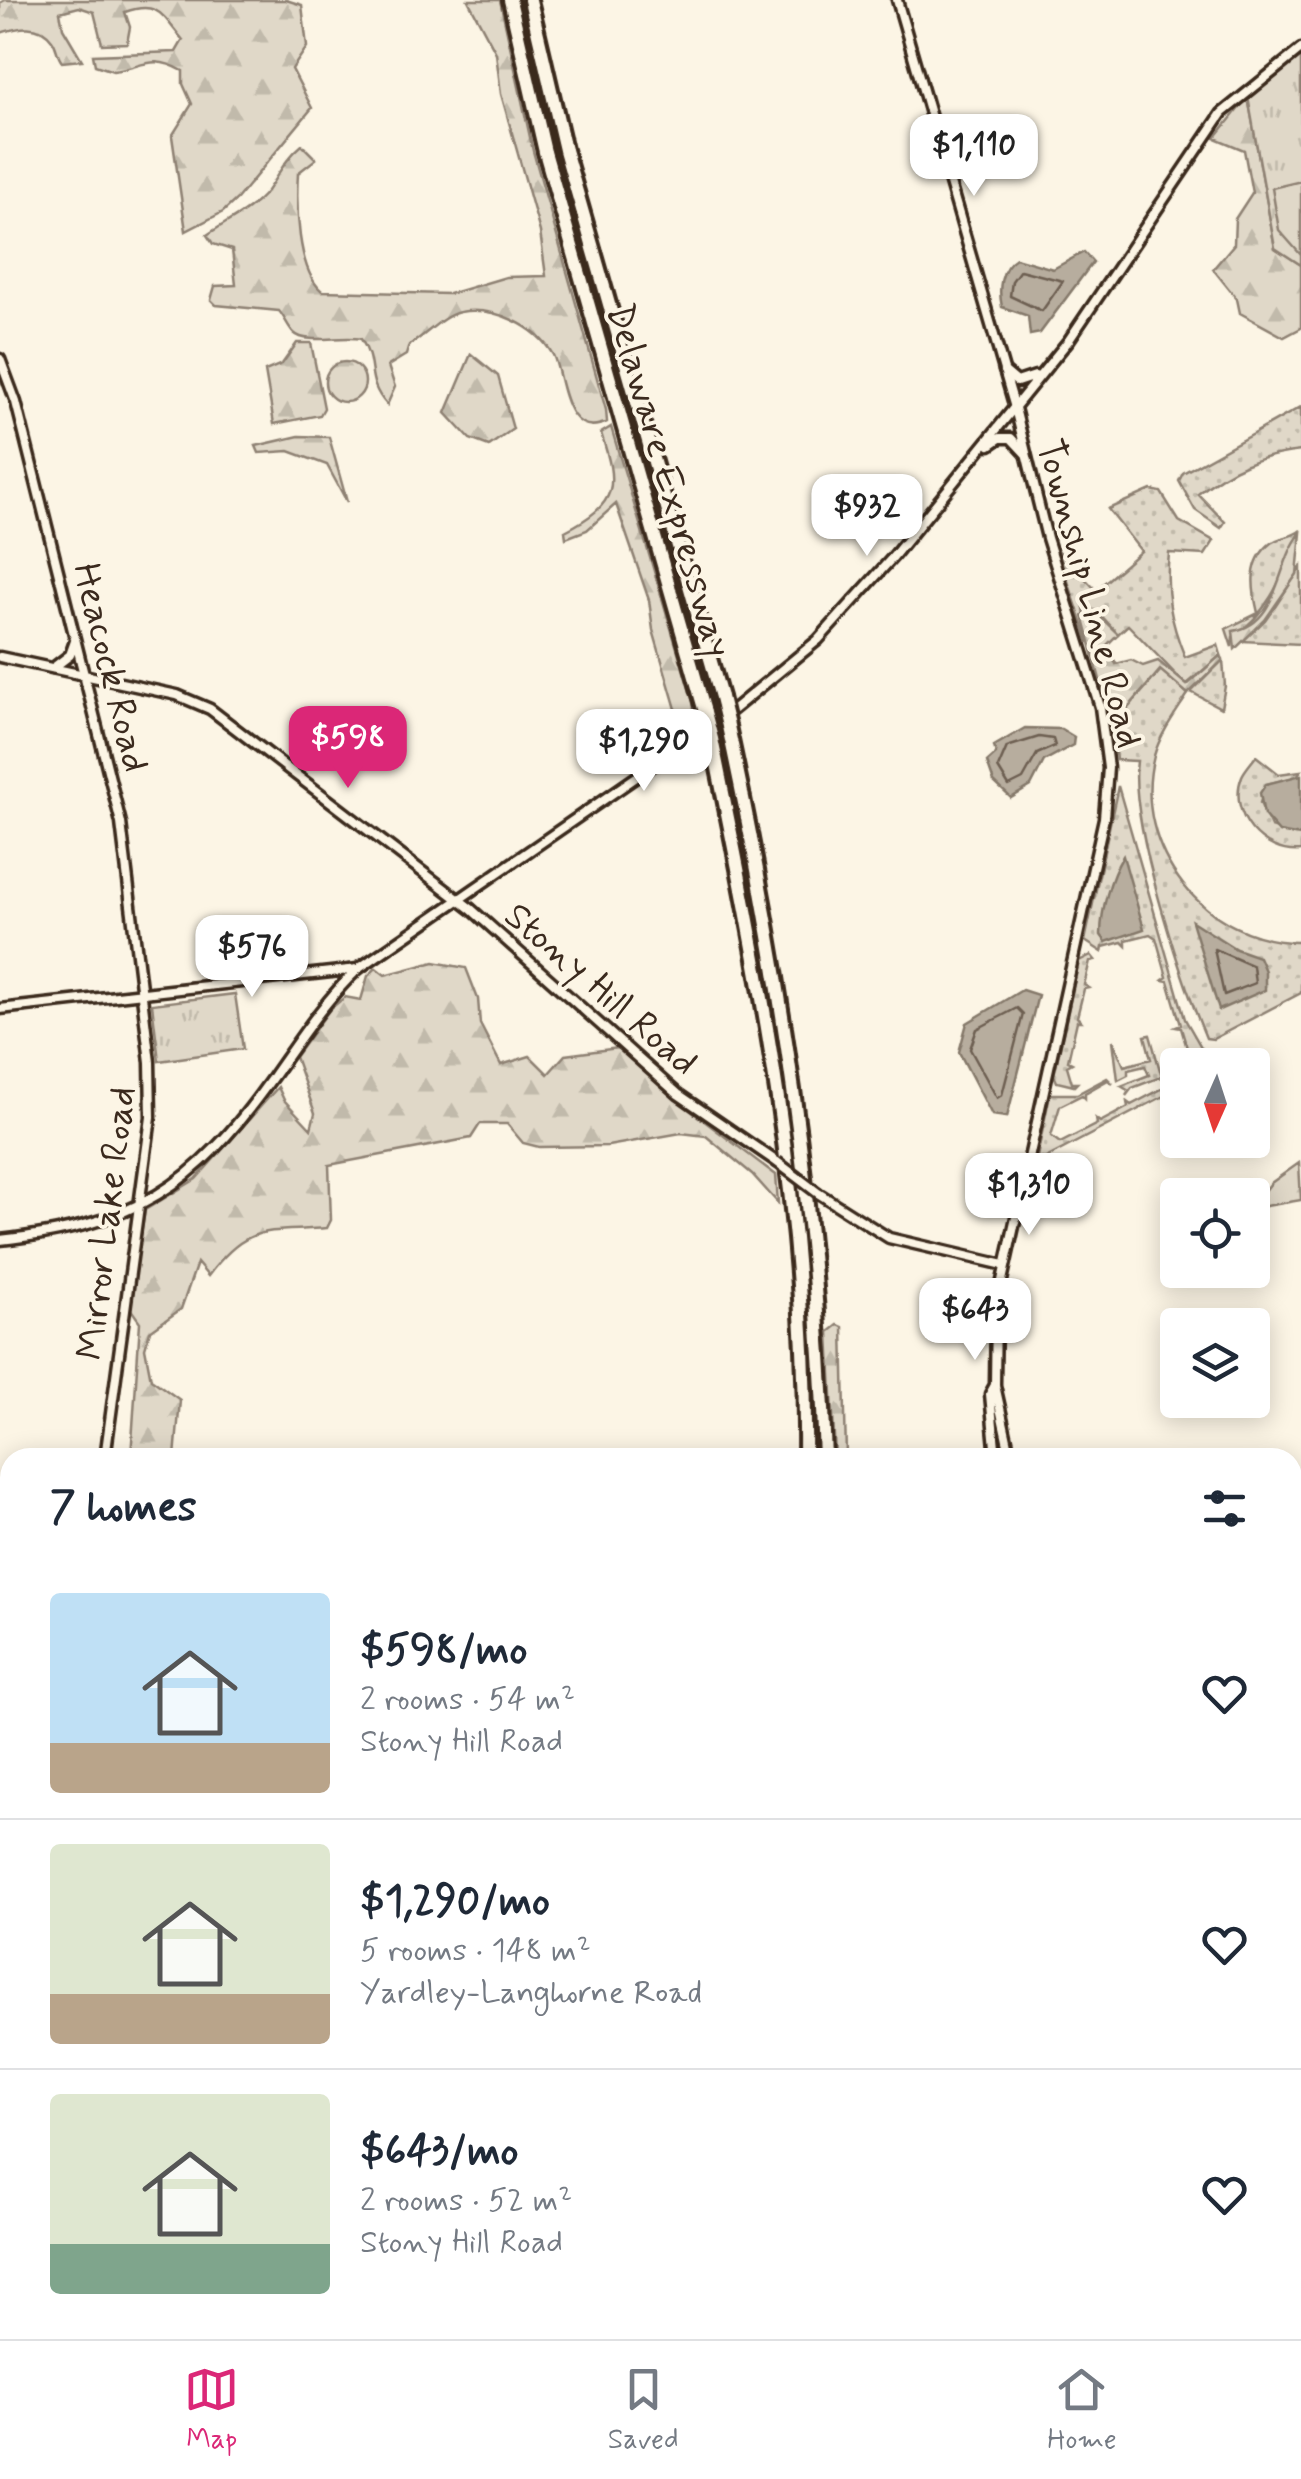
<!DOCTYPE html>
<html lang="en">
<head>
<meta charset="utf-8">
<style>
  body { margin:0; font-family:Mynerve,sans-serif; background:#f2f2f3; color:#1f2937; height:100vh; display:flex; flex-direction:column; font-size:38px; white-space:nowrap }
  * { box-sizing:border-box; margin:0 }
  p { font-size:32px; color:#747a83 }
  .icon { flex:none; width:55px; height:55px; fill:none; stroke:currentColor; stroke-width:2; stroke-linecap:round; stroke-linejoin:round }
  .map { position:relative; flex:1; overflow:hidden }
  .sheet { position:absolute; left:0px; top:1448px; width:1302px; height:892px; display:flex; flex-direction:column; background:#fff; border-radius:30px 30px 0 0; box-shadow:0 5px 25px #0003 }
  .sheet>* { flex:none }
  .needle { width:65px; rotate:183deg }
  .fabs { position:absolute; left:1160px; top:1048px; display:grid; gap:20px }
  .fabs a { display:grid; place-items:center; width:110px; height:110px; border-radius:10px; background:#fff; box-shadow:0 5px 25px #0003; font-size:50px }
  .price { position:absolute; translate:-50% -85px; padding:0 22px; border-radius:20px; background:#fff; color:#222; font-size:32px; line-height:65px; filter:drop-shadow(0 2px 5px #0008) }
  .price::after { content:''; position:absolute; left:50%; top:60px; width:30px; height:22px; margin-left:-15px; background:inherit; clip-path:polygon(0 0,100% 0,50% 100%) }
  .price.selected { background:#db2777; color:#fff }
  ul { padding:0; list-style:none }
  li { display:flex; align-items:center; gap:30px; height:250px; padding:0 50px }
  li+li { border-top:2px solid #e0e1e3 }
  li span { display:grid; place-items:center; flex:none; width:280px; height:200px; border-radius:10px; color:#555 }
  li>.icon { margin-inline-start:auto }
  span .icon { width:120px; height:120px; fill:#fffc; stroke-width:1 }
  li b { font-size:42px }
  h2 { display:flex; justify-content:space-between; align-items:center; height:120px; padding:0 50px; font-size:42px }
  .tab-bar { display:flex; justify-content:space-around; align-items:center; height:140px; border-top:2px solid #e0e1e3; background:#fff; font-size:28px; color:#747a83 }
  .tab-bar a { display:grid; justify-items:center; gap:5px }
  .tab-bar .selected { color:#db2777 }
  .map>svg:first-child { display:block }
  .grass { fill:url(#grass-dots); stroke:#8e8173; stroke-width:2.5 }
  .forest { fill:url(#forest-firs); stroke:#8e8173; stroke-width:2.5 }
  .park { fill:url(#park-tufts); stroke:#8e8173; stroke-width:2.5 }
  .pitch { fill:#e0d8c8; stroke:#8e8173; stroke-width:2.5 }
  .water { fill:#b7ad9e; stroke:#85796b; stroke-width:2.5 }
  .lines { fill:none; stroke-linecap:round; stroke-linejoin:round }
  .shore { stroke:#6d5e51; stroke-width:2.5 }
  .tertiary-casing { stroke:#3b2a1e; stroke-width:15 }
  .secondary-casing { stroke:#3b2a1e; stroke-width:15 }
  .primary-casing { stroke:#3b2a1e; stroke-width:18 }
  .trunk-casing { stroke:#3b2a1e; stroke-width:19 }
  .motorway-casing { stroke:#3b2a1e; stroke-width:20 }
  .tertiary { stroke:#fcf5e5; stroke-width:8 }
  .secondary { stroke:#fcf5e5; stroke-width:8 }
  .primary { stroke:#fcf5e5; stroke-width:10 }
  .trunk { stroke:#fcf5e5; stroke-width:11 }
  .motorway { stroke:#fcf5e5; stroke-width:12 }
  .tertiary-bridge-casing { stroke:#3b2a1e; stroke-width:15; stroke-linecap:butt }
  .motorway-bridge-casing { stroke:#3b2a1e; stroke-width:20; stroke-linecap:butt }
  .tertiary-bridge { stroke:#fcf5e5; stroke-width:8 }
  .motorway-bridge { stroke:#fcf5e5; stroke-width:12 }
  .labels { text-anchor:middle; stroke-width:8; stroke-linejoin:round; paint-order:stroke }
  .street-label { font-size:38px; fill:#3b2a1e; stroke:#fcf5e5 }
</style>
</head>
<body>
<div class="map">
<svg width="1301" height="2339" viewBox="0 0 1301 2339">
  <defs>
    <pattern id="grass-dots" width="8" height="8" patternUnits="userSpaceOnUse" patternTransform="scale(2.5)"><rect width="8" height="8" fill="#e0d8c8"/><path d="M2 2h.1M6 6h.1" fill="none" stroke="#c1baab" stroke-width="1.8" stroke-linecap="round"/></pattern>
    <pattern id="forest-firs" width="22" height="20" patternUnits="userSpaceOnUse" patternTransform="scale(2.5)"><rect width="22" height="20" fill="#e0d8c8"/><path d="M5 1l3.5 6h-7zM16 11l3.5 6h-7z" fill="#c1baab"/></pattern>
    <pattern id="park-tufts" width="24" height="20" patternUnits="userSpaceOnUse" patternTransform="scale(2.5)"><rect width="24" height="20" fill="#e0d8c8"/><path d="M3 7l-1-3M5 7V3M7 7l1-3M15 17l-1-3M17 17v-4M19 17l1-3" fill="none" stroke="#c1baab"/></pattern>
  </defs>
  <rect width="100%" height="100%" fill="#fcf5e5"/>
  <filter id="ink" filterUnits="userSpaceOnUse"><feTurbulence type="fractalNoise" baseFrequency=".01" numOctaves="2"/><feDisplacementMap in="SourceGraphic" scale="20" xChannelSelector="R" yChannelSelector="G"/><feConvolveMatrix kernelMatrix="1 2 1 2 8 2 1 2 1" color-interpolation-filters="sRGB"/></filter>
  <g filter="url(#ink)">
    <path class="grass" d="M1301 407V451C1259 456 1231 467 1198 494L1225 522 1221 528 1195 510 1179 481 1183 473Z
      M1151 490 1161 492 1179 521 1214 541 1205 555 1169 553C1165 592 1170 621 1185 657L1218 645 1221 655 1186 685 1128 625 1118 634 1097 611 1084 608 1089 643 1057 549 1096 590 1141 551 1108 509Z
      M1301 530C1284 570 1273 610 1233 637L1232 647 1226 629 1258 613C1252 588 1248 561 1271 543 1281 536 1292 538 1301 530Z
      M1301 567V644L1241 641 1275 607Z
      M1223 660 1225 686 1221 708 1191 692Z
      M1162 669 1188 694C1176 713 1160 734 1154 756 1130 848 1206 944 1301 942V993L1213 1039 1206 1038C1181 978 1129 822 1137 761L1116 760 1110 717 1121 716Z
      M1256 756 1279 774 1301 771 1296 777 1266 784 1260 803 1271 827 1301 836V851C1263 855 1227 814 1242 776 1245 769 1252 762 1256 756Z
      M1118 786 1185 1019 1205 1054V1065H1192L1181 1028 1176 1027 1181 1025 1168 981 1163 980 1167 977 1156 938 1150 934 1126 940V946L1122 942 1103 947 1102 952 1085 941Z
      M1091 955 1095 960 1090 961 1084 985 1089 988 1084 989 1077 1017 1081 1021H1077L1068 1061 1072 1063 1067 1066 1072 1083H1077L1074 1086 1057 1082 1054 1075 1079 961Z
      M1150 1035 1161 1074 1166 1075 1132 1088 1126 1096 1129 1091 1121 1086 1149 1075 1145 1066 1128 1070V1075L1118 1080 1113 1040 1124 1066 1151 1059 1145 1036Z
      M1107 1078 1113 1084 1108 1080 1085 1093V1098L1082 1095 1060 1106 1051 1136 1060 1143 1097 1124 1096 1119 1100 1122 1128 1107 1127 1102 1131 1105 1167 1086 1166 1081 1170 1085 1177 1081V1089L1044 1159 1037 1157 1050 1094H1077Z"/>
    <path class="forest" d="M5 0H286L302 5 307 47 292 69 312 108 237 199 223 212 186 231 172 136 192 104 183 84V71C151 53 142 68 113 71L95 65 93 55 176 52 183 40C162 16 159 0 125 12L130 27 127 43 102 44 94 12 79 7 60 12 63 28 82 60 62 62C56 55 58 48 52 40 39 22 19 27 0 33V3Z
      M468 0H500L533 151 606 410 607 422C563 442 563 374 553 355 536 325 493 306 460 312 441 316 426 336 409 345L406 355 388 366 395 387 387 405C364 379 378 365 361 339 342 335 306 345 294 333 288 327 285 318 279 311L216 305 211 300 215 286 236 285 232 250 213 244 207 235C227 221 251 211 267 191 279 174 285 159 302 145L316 159 298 173C296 204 297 270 322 291L449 294 506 277 546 276 540 232 501 94 496 53Z
      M1248 97 1275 248 1301 265V328L1284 337 1240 313 1237 299 1213 269 1234 244 1235 219 1252 193 1244 150 1215 138Z
      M297 343H311L324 408 320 415 274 424 265 371 282 364Z
      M471 354 498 376 513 429 489 446 470 439 446 413Z
      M325 382a20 20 0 1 1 40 0a20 20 0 1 1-40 0Z
      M611 427 693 702 696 722 683 733 653 630 649 600 616 504 587 530 566 538 565 531C619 503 618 486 601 433Z
      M299 436 329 437 347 502 327 465 289 451 259 453 256 446Z
      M1301 533 1297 574 1265 620 1235 649 1233 631C1280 624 1276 562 1301 533Z
      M1089 606 1118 634 1107 645 1116 664 1131 660 1143 666 1158 661 1187 685 1221 655 1223 660 1188 694 1160 670 1121 716 1110 717 1083 616Z
      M434 962 466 968 478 999 480 1024 501 1065 530 1056 548 1074 565 1055 618 1048 683 1105 776 1175 778 1203 752 1174 706 1136 681 1133 608 1146 539 1147 523 1143 507 1124H480L471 1138 329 1165 331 1220 327 1228C267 1233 248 1222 208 1276L197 1263 181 1309 150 1331 145 1348 151 1379 180 1400 175 1457H131L140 1322 130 1308 131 1299 145 1210 196 1179 278 1087 284 1100 311 1129 315 1113 295 1057 330 1009 345 997 361 1000 368 976 376 968 385 975Z
      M1299 1163 1301 1200 1260 1207 1257 1201 1271 1183Z
      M838 1325 843 1327 846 1457H835L829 1332Z"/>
    <path class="park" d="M1301 56V265L1275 248 1248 97Z
      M235 994 243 1049 159 1061 152 1004Z"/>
    <path class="pitch" d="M1301 181V255L1279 230 1272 188Z"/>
    <path class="water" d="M1084 252 1093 262 1040 333 1030 335 1028 316 1002 307C998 289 1000 268 1016 258L1053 269Z
      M1025 728 1061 729 1074 737 1073 745 1044 761 1031 786 1011 798 994 782 987 762 996 754 994 746Z
      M1301 775V836L1279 832 1264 815 1260 793 1266 784Z
      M1123 856 1144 929 1106 942 1101 935C1101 910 1110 877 1123 856Z
      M1192 921 1236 949 1259 957 1265 971V990L1219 1010Z
      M1022 990 1038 995 1007 1117 992 1115 959 1052 967 1023Z"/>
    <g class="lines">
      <path class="shore" d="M1020 270 1063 281 1042 311 1010 296 1012 281Z
        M1039 737 1053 739 1055 746 1037 754 1023 779 1009 786 998 768 1007 747Z
        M1214 949 1253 966 1255 983 1224 995Z
        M1017 1008 1023 1014 1002 1095 997 1098 970 1049 977 1029Z"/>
      <defs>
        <path id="tertiary" d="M897 0 1015 408 1047 538 1100 707 1108 768 1104 818 996 1308 995 1385 1011 1458
          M0 657 177 695 210 709 471 909 678 1094 777 1162
          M0 1009 358 969
          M818 1193 889 1238 1004 1265
          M995 1385 990 1394 996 1458"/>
        <path id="secondary" d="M0 359 16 402 121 823 150 1062 151 1117 105 1458
          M1004 371 1017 382 1035 376
          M990 445 1000 438H1011L1025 453
          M53 668 70 655 75 641
          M0 1240C135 1225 194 1188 272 1078 299 1040 324 1001 358 969L729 713 818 640 893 557 1069 340 1222 113 1301 49"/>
        <path id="primary" d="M0 2078 10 2077"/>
        <path id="trunk" d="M1292 1863H1301
          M1292 1873H1301"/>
        <path id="motorway" d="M510 0 545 152 705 712
          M530 0 565 150 721 697
          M728 726C780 968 817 1210 825 1458
          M712 739C760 974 808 1216 805 1458
          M723 2339 725 2330
          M743 2339 745 2330"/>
      </defs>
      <use href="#tertiary" class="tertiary-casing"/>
      <use href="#secondary" class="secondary-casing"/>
      <use href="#primary" class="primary-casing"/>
      <use href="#trunk" class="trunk-casing"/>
      <use href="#motorway" class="motorway-casing"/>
      <use href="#tertiary" class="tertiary"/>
      <use href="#secondary" class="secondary"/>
      <use href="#primary" class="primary"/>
      <use href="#trunk" class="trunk"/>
      <use href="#motorway" class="motorway"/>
      <defs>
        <path id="tertiary-bridge" d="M777 1162 818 1193"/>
        <path id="motorway-bridge" d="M721 697 728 726
          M705 712 712 739"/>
      </defs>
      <use href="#tertiary-bridge" class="tertiary-bridge-casing"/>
      <use href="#motorway-bridge" class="motorway-bridge-casing"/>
      <use href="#tertiary-bridge" class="tertiary-bridge"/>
      <use href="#motorway-bridge" class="motorway-bridge"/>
    </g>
  </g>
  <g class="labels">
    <g class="street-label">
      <text transform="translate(670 480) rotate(74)" y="13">Delaware Expressway</text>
      <text transform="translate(1091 593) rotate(75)" y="13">Township Line Road</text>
      <text transform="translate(112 667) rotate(76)" y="13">Heacock Road</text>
      <text transform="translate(602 988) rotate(41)" y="13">Stony Hill Road</text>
      <text transform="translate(105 1223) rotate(-83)" y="13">Mirror Lake Road</text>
    </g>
  </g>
</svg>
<div class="fabs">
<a><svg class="needle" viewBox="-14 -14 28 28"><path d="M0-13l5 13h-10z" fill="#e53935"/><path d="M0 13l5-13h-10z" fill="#747a83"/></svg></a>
<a><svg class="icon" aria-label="locate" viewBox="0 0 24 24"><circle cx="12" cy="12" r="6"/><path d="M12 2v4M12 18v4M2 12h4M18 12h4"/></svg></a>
<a><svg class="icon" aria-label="layers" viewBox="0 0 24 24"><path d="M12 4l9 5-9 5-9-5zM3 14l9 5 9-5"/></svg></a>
</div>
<b class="price" style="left:974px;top:199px">$1,110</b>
<b class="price" style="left:867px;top:559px">$932</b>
<b class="price selected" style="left:348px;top:791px">$598</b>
<b class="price" style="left:644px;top:794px">$1,290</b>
<b class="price" style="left:252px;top:1000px">$576</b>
<b class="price" style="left:1029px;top:1238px">$1,310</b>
<b class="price" style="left:975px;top:1363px">$643</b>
<section class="sheet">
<h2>7 homes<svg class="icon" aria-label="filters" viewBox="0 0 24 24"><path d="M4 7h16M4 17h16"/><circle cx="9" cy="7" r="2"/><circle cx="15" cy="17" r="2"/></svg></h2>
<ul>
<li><span style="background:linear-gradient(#bfe0f5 75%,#b9a48a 0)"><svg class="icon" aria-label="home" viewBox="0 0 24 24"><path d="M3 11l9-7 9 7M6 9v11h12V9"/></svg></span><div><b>$598/mo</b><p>2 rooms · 54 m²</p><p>Stony Hill Road</p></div><svg class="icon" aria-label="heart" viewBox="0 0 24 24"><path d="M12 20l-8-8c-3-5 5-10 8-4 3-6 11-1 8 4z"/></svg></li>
<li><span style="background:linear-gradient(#dfe7d0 75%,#b9a48a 0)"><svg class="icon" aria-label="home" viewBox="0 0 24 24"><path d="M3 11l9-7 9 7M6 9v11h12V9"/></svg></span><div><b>$1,290/mo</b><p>5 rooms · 148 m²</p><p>Yardley-Langhorne Road</p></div><svg class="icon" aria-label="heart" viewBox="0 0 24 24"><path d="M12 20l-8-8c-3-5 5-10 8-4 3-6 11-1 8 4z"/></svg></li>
<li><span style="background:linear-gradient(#dfe7d0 75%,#7fa58c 0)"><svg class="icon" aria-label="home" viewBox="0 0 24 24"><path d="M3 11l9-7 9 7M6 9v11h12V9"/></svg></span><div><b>$643/mo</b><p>2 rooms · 52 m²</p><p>Stony Hill Road</p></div><svg class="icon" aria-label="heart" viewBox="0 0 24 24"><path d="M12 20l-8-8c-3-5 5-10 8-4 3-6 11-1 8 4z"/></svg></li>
</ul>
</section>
</div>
<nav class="tab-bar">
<a class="selected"><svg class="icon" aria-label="map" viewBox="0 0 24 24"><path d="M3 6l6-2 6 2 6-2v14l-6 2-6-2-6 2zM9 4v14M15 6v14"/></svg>Map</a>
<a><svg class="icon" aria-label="saved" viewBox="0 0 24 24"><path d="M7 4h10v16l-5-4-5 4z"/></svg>Saved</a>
<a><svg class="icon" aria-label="home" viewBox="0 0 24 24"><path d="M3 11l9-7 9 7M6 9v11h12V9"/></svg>Home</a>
</nav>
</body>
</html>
